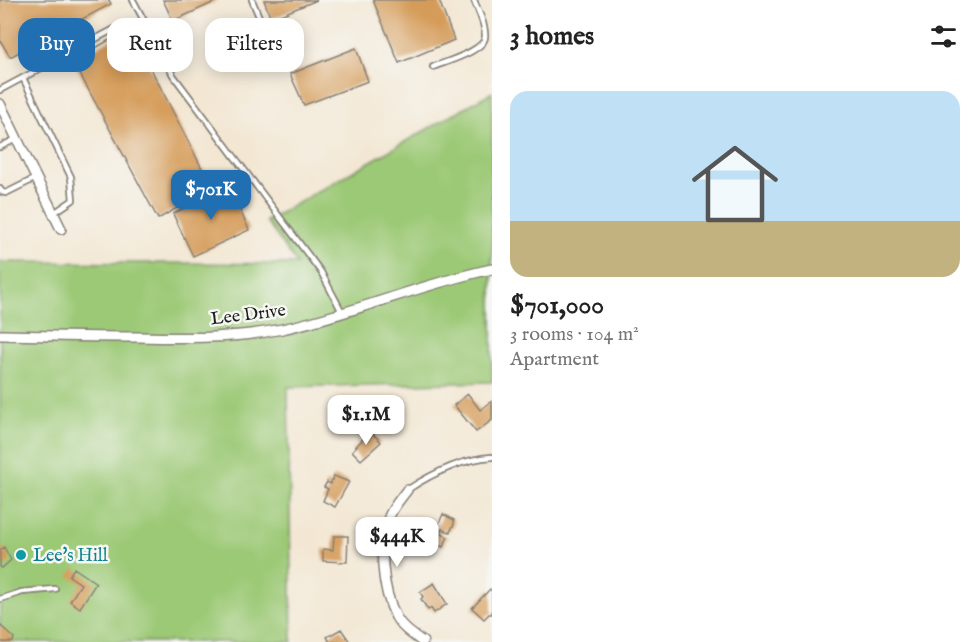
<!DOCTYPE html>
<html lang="en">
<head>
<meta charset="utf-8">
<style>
  body { margin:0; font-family:"IM FELL English",serif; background:#f2f2f2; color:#222; height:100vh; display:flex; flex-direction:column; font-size:22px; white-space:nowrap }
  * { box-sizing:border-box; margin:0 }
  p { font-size:20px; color:#767676 }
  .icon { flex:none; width:33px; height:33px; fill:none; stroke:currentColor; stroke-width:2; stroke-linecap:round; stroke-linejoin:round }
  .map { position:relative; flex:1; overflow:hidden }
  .side { display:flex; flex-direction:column; background:#fff; width:486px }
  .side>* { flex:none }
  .hud { position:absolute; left:18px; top:18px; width:384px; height:54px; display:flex; gap:12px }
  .price { position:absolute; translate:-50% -51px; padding:0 14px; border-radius:12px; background:#fff; color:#222; font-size:20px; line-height:39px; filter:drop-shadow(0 2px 3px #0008) }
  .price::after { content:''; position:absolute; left:50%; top:36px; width:18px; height:14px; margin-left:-9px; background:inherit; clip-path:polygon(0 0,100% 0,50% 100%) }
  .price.current { background:#1f6fb2; color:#fff }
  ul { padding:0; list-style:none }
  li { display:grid; align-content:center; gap:12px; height:318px; padding:0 18px }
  li span { display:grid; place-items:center; height:186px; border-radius:18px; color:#555 }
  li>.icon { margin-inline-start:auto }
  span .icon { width:108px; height:108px; fill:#fffc; stroke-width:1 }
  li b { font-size:26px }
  h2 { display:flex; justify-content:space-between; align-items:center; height:72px; padding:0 18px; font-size:26px }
  .chip { padding:0 21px; border-radius:18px; background:#fff; box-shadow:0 3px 15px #0003; font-size:21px; line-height:54px }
  .chip.current { background:#1f6fb2; color:#fff }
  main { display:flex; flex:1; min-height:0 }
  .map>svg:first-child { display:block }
  .green { fill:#9cc976; stroke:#5c7249; stroke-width:1.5 }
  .building { fill:#d59b59 }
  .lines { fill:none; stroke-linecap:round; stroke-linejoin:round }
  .service-casing { stroke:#888278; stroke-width:8 }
  .minor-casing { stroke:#888278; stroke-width:12 }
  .service { stroke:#fff; stroke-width:4.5 }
  .minor { stroke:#fff; stroke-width:9 }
  .culture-dot { fill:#0f9aa8; stroke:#f6f6f2; stroke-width:2 }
  .labels { text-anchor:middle; stroke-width:5; stroke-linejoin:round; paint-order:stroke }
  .street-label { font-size:18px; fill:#1c1c1c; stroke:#f6f6f2 }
  .culture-label { font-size:18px; fill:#0d838f; stroke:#f6f6f2; text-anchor:start }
</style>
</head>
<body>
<main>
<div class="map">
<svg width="492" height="642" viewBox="0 0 492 642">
  <rect width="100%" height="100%" fill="#f6f6f2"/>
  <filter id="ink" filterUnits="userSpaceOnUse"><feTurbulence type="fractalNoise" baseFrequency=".0167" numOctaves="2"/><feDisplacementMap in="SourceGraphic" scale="12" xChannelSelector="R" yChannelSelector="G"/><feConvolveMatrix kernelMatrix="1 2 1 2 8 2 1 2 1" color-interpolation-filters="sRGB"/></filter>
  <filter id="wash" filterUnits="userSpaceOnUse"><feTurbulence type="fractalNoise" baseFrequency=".008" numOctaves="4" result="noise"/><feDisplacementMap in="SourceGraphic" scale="24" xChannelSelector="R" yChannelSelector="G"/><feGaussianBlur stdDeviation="1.35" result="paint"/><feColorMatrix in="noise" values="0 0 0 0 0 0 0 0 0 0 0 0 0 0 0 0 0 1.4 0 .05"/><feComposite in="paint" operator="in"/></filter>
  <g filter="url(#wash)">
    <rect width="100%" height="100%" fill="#f3e7d3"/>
    <path class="green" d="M492 92V382L288 387 292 642H0V262L297 264 266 221Z"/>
    <g id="blocks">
      <path class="building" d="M0 0H109L111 4 10 57 0 40Z
        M163 0H219L173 21Z
        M264 0H317L271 19Z
        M373 0H439L454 40 399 63Z
        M130 28 212 188 158 219 73 61Z
        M356 48 368 81 304 105 290 74Z
        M228 184 249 230 193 256 173 214Z
        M468 394 480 410 492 401V420L476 432 454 405Z
        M370 431 381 442 361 460 352 451Z
        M334 476 349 482 335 507 323 501 328 489 324 487 327 482 330 484Z
        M443 514 454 520V524L450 532 442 529 440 533 448 537 443 547 437 544 432 554 419 548 430 528 436 530Z
        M334 536H348L347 562 323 561V549L333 550Z
        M4 547 11 560 2 568 0 567V551Z
        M74 568 96 583 80 608 70 601 81 584 69 576Z
        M434 583 447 604 434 613 431 608 428 610 421 599 423 597 420 592Z
        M490 589 492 591V614H489L484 619 472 608Z
        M0 625 14 638 13 642H0Z
        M341 629 350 642H330L327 637Z"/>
    </g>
  </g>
  <g filter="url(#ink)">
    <use href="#blocks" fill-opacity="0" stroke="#888278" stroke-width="1.5"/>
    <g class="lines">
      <defs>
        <path id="service" d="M133 0 173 75 321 272 342 312
          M252 0 272 48
          M433 67C445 62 484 51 485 37 486 25 478 11 474 0
          M23 78 71 177 73 200 54 213
          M0 90 118 27
          M0 147 16 139
          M0 189 2 192 6 193 36 178
          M407 490C433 473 461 459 492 457
          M0 599 22 592 55 589"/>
        <path id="minor" d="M0 104 61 229
          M0 335C46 336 91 337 137 337 185 338 234 339 282 329 353 314 420 284 492 269
          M407 490C400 499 393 507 389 517 378 547 382 589 396 617 402 628 413 635 423 642"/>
      </defs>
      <use href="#service" class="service-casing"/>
      <use href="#minor" class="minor-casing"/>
      <use href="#service" class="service"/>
      <use href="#minor" class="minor"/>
    </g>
  </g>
  <circle class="culture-dot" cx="21" cy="555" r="6"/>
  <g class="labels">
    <g class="street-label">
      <text transform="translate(248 314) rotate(-7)" y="6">Lee Drive</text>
    </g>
    <g class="culture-label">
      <text x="33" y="561">Lee's Hill</text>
    </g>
  </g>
</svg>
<b class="price current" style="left:211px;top:221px">$701K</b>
<b class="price" style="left:366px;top:446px">$1.1M</b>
<b class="price" style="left:397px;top:568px">$444K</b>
<div class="hud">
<a class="chip current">Buy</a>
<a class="chip">Rent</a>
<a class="chip">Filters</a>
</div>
</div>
<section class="side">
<h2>3 homes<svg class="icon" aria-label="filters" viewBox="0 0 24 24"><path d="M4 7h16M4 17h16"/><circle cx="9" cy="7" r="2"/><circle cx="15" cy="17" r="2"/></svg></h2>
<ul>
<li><span style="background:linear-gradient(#bfe0f5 70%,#c2b280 0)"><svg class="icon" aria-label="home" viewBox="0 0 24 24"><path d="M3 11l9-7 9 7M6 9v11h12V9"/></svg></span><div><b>$701,000</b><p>3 rooms · 104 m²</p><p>Apartment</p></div></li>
</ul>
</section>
</main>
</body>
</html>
